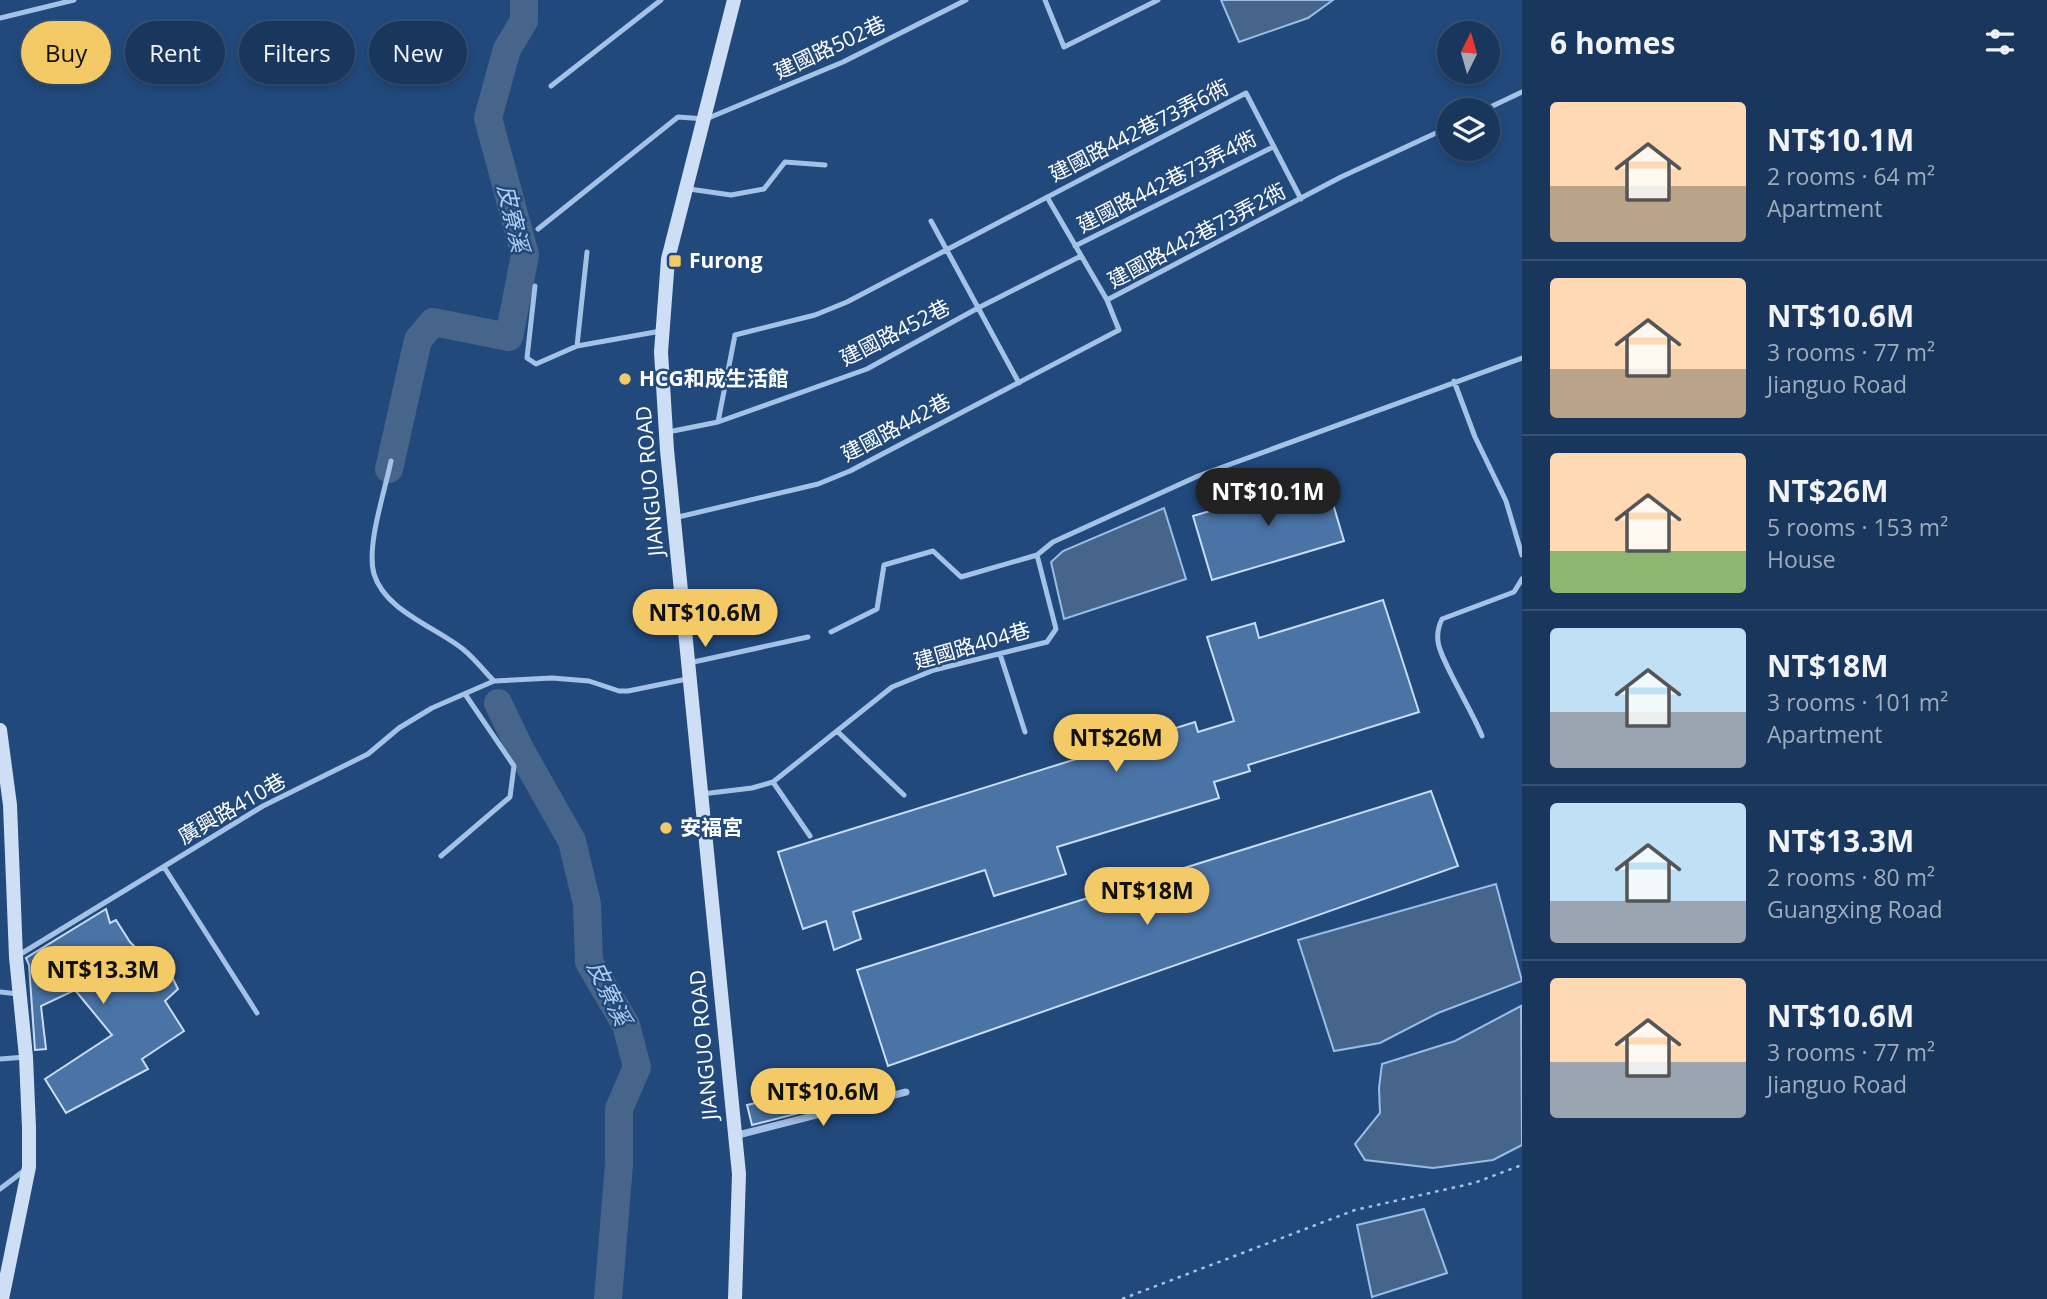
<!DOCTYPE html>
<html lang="en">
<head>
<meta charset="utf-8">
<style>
  body { margin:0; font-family:"Open Sans","Noto Sans TC",sans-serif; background:#264266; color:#f1f3f6; height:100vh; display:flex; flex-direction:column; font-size:26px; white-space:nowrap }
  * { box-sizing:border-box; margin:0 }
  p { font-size:23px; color:#9facbc }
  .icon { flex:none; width:38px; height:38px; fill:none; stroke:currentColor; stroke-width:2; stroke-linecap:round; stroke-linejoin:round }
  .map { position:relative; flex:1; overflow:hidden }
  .details { display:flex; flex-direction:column; background:#19375d; width:525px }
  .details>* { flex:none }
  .guide { position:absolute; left:21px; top:21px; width:665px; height:63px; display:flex; gap:14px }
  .needle { width:46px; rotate:5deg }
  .tools { position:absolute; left:1437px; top:21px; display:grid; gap:14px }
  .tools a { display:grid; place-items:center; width:63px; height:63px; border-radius:50%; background:#19375d; box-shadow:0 4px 10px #0003,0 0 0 2px #375172; font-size:35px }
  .price { position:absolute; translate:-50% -60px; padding:0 16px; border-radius:24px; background:#f3ca66; color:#111; font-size:23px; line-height:46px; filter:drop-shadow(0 2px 4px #0008) }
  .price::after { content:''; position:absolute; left:50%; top:42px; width:21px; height:16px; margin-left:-10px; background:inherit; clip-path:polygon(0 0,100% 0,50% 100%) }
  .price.on { background:#222; color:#fff }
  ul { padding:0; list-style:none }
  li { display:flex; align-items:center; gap:21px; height:175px; padding:0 28px }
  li+li { border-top:2px solid #375172 }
  li span { display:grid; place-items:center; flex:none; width:196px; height:140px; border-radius:7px; color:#555 }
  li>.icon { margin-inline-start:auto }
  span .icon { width:84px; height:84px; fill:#fffc; stroke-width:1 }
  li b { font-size:30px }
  h2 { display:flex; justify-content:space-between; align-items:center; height:84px; padding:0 28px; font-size:30px }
  .pill { padding:0 24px; border-radius:32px; background:#19375d; box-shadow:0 4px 10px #0003,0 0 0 2px #375172; font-size:24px; line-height:63px }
  .pill.on { background:#f3ca66; color:#111 }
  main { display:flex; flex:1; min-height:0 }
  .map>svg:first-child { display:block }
  .water { fill:#47658b; stroke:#98bde7; stroke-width:2 }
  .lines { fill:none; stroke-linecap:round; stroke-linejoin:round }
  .river { stroke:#47658b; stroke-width:28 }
  .building { fill:#4a73a6; stroke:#c8dcf5; stroke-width:2 }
  .path { stroke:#a4c2e6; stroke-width:2.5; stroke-dasharray:3.5 5; stroke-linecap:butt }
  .lane { stroke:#a4c2e6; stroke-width:5 }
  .street { stroke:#a4c2e6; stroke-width:7 }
  .secondary { stroke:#cedff5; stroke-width:14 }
  .poi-dot { fill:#f3ca66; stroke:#21497c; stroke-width:2.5 }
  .labels { text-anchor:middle; stroke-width:5; stroke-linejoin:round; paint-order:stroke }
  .street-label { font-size:21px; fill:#fff; stroke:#21497c }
  .poi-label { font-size:21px; font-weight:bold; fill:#fff; stroke:#21497c; text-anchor:start }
  .water-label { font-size:23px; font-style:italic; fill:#afccee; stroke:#21497c }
</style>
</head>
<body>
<main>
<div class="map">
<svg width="1522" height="1299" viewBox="0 0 1522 1299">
  <rect width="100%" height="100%" fill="#21497c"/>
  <path class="water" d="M1221 0H1333L1308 18 1239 42Z
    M1164 508 1186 579 1064 619 1051 562 1063 551Z
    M1496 884 1522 981 1438 1013 1380 1043 1334 1051 1298 940Z
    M1521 1006 1522 1145 1493 1160 1433 1168 1365 1160 1355 1144 1380 1113 1379 1088 1382 1064 1455 1041Z
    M1424 1209 1447 1273 1372 1297 1357 1225Z"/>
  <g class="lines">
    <path class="river" d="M389 469 418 340 433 322 509 337 525 255 488 118 507 49 524 21V0
      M498 703 521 751 572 841 587 904 589 962 626 1025 637 1067 619 1109V1164L608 1299"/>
  </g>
  <path class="building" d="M1325 477 1344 541 1212 580 1193 516Z
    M1383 600 1419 712 1248 765 1250 771 1214 782 1219 798 1057 847 1066 874 994 896 985 870 853 912 861 939 834 950 826 921 803 929 778 852 1195 722 1198 732 1234 721 1207 637 1255 623 1259 638Z
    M1431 791 1458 866 888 1066 857 970Z
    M106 909 110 923 116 920 130 942 150 962 160 979 170 973 178 989 165 1001 184 1031 142 1059 148 1069 66 1113 45 1079 112 1035 75 990 41 1006 46 1049 35 1050 29 965 26 958Z
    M807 1091 811 1110 752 1125 747 1105Z"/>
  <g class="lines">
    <path class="path" d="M1122 1299 1355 1210 1474 1183 1522 1165"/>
    <path class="lane" d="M1045 0 1064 47 1158 0
      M0 18 74 0
      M551 86 661 0
      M1484 110 1522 92
      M689 189 731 195 764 189 785 162 825 165
      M931 221 1019 383
      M538 229 678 117 706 119 843 62 966 0
      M1075 246 1273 147
      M535 286 527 358 536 364 577 346 661 331
      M1107 300 1341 177 1449 127
      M577 346 587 252
      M1454 381 1475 437 1506 501 1522 555
      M718 422 735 335 815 315 847 302 1246 93 1301 199
      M668 432 718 422 867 369 978 308 1081 256
      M391 461C385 491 366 546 374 574 385 611 436 627 464 650 475 659 484 671 494 681
      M674 518 818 484 850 471 1119 330 1107 300 1047 197
      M831 632 877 609 884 565 933 551 961 577 1037 555
      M1000 654 1025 732
      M689 663 808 637
      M838 732 904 795
      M1482 736C1474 714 1438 656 1438 641 1437 633 1439 625 1442 619L1514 592 1522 579
      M773 782 810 836
      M702 794 752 788 773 782 892 687 934 670 1047 642 1056 629 1037 555 1053 542 1198 476 1522 358
      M441 856 510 797 514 766 465 694
      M164 867 257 1013
      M19 955 263 806 368 754 399 728 432 708 494 681 552 678 589 681 619 691H628L687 679
      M0 992 19 994
      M0 1059 26 1057
      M0 1189 25 1170"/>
    <path class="street" d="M734 1136 906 1092"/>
    <path class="secondary" d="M734 0 668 259 661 352 667 450 739 1174 735 1299
      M0 730 10 805 16 957 26 1057 29 1128V1167L2 1299"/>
  </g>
  <g class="poi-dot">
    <rect x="668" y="254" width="14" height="14" rx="3.5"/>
    <circle cx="625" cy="379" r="7"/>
    <circle cx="666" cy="828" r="7"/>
  </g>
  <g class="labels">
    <g class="street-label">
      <text transform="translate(830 48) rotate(-25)" y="7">建國路502巷</text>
      <text transform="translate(1139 131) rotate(-27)" y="7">建國路442巷73弄6衖</text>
      <text transform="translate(1167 182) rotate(-27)" y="7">建國路442巷73弄4衖</text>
      <text transform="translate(1197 236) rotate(-28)" y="7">建國路442巷73弄2衖</text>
      <text transform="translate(895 333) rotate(-27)" y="7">建國路452巷</text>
      <text transform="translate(896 428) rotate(-28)" y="7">建國路442巷</text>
      <text transform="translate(650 481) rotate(-95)" y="7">JIANGUO ROAD</text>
      <text transform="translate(972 646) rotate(-16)" y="7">建國路404巷</text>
      <text transform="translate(232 809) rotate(-30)" y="7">廣興路410巷</text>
      <text transform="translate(704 1045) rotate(-95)" y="7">JIANGUO ROAD</text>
    </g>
    <g class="poi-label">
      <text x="689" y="268">Furong</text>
      <text x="639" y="386">HCG和成生活館</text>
      <text x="680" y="835">安福宮</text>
    </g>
    <g class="water-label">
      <text transform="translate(513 218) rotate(77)" y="8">皮寮溪</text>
      <text transform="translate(609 993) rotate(64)" y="8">皮寮溪</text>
    </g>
  </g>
</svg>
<div class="tools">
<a><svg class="needle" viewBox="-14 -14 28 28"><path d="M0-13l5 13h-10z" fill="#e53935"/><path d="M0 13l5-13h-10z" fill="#9facbc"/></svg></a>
<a><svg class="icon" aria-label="layers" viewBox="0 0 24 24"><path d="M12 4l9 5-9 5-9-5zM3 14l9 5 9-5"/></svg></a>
</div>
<b class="price on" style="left:1268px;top:528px">NT$10.1M</b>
<b class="price" style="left:705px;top:649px">NT$10.6M</b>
<b class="price" style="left:1116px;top:774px">NT$26M</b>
<b class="price" style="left:1147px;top:927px">NT$18M</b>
<b class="price" style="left:103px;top:1006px">NT$13.3M</b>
<b class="price" style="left:823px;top:1128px">NT$10.6M</b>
<div class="guide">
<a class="pill on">Buy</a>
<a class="pill">Rent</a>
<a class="pill">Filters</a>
<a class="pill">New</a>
</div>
</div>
<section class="details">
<h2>6 homes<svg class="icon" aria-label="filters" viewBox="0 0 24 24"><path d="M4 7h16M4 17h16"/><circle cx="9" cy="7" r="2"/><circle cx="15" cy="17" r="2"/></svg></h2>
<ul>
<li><span style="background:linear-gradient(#ffd9b3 60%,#b9a48a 0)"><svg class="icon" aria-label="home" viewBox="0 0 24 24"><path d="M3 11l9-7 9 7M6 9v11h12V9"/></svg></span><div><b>NT$10.1M</b><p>2 rooms · 64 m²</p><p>Apartment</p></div></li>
<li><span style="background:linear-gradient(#ffd9b3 65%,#b9a48a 0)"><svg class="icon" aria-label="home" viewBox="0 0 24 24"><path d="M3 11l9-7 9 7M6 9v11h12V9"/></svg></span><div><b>NT$10.6M</b><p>3 rooms · 77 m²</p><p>Jianguo Road</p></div></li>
<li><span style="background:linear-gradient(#ffd9b3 70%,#8fb573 0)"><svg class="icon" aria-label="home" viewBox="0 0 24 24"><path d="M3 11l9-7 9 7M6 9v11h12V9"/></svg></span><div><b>NT$26M</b><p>5 rooms · 153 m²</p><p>House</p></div></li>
<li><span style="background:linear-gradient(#bfe0f5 60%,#9aa5b1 0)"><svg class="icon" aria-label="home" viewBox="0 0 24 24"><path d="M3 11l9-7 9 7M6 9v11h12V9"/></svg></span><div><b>NT$18M</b><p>3 rooms · 101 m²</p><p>Apartment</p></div></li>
<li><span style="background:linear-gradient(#bfe0f5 70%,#9aa5b1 0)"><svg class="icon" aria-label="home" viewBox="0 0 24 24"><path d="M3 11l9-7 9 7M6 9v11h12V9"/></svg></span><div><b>NT$13.3M</b><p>2 rooms · 80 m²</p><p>Guangxing Road</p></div></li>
<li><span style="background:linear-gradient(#ffd9b3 60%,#9aa5b1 0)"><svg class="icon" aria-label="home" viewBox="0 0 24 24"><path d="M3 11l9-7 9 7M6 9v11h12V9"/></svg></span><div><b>NT$10.6M</b><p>3 rooms · 77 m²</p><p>Jianguo Road</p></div></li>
</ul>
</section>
</main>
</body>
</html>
